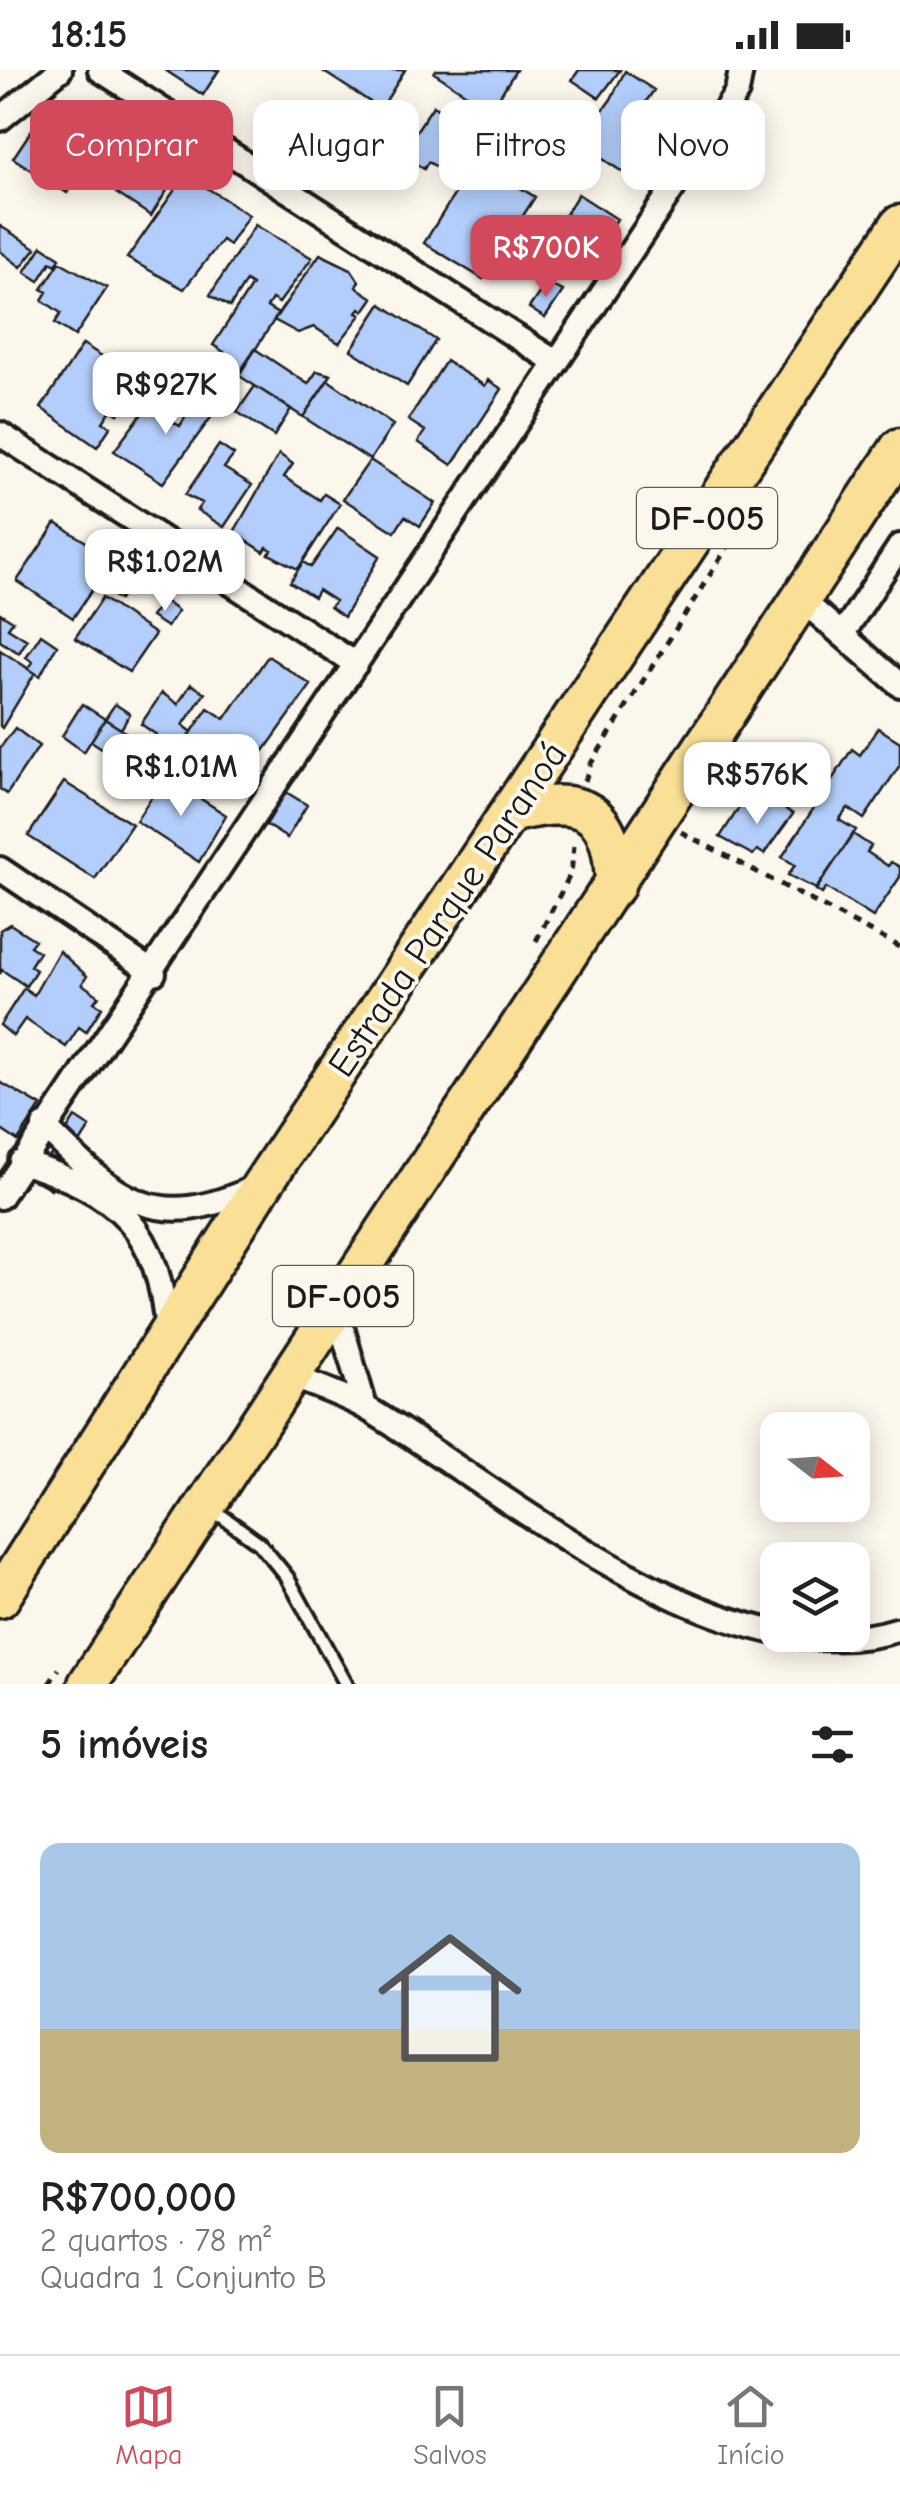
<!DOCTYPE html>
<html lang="pt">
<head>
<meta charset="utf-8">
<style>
  body { margin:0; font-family:"Comic Neue",sans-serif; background:#f2f2f2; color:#222; height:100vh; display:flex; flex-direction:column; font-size:38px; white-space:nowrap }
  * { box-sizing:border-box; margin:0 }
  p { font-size:32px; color:#767676 }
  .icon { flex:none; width:55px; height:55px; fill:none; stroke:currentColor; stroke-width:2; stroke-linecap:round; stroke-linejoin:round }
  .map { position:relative; height:1614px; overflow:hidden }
  .panel { display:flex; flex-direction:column; background:#fff; flex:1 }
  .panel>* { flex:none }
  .banner { position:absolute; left:30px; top:30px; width:840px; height:90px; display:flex; gap:20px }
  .needle { width:65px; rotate:107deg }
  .controls { position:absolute; left:760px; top:1342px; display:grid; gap:20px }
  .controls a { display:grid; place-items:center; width:110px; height:110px; border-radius:20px; background:#fff; box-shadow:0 5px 25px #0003; font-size:50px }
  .price { position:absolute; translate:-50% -85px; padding:0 22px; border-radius:20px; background:#fff; color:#222; font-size:32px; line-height:65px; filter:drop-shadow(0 2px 5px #0008) }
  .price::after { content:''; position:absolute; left:50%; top:60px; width:30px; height:22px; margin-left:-15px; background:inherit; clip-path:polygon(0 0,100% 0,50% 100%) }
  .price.on { background:#d1495b; color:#fff }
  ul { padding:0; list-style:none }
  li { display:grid; align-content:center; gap:20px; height:530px; padding:0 40px }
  li span { display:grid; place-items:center; height:310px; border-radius:20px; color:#555 }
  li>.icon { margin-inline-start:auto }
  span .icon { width:180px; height:180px; fill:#fffc; stroke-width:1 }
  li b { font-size:42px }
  h2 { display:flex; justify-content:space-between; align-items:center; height:120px; padding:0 40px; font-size:42px }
  .chip { padding:0 35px; border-radius:20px; background:#fff; box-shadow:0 5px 25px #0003; font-size:35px; line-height:90px }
  .chip.on { background:#d1495b; color:#fff }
  .status { display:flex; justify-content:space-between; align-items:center; height:70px; padding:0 50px; background:#fff; direction:ltr }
  .status svg { height:28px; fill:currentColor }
  .tabs { display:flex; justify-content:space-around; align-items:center; height:140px; border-top:2px solid #e0e0e0; background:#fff; font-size:28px; color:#767676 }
  .tabs a { display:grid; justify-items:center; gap:5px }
  .tabs .on { color:#d1495b }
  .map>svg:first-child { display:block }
  .building { fill:#b3cefb; stroke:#1c1c1c; stroke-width:2.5 }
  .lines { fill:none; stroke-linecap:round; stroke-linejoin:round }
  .service-casing { stroke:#1c1c1c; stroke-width:19 }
  .minor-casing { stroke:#1c1c1c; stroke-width:30 }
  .primary-casing { stroke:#1c1c1c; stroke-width:45 }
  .path { stroke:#1c1c1c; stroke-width:5; stroke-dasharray:8 8; stroke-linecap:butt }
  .service { stroke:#fbf7ec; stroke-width:11 }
  .minor { stroke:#fbf7ec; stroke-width:22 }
  .primary { stroke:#fadf96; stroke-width:38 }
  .labels { text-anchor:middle; stroke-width:8; stroke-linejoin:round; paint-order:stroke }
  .shield { fill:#fbf7ec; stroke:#5f5e5a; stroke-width:2.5 }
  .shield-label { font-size:35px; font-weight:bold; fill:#1c1c1c }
  .street-label { font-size:38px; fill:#1c1c1c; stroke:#fbf7ec }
</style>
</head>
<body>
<div class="status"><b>18:15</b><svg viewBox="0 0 49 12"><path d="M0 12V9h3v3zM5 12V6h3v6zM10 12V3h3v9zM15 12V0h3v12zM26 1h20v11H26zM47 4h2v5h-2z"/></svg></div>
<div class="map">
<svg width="900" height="1614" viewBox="0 0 900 1614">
  <rect width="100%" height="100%" fill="#fbf7ec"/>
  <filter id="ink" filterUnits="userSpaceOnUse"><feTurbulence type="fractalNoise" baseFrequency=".01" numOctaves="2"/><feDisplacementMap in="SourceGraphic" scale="20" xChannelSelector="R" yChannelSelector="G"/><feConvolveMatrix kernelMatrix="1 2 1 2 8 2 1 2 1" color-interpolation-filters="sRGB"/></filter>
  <g filter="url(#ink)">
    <path class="building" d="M165 0H219L203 25Z
      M321 0H405L381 39Z
      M436 0H516L491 40 434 3Z
      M579 0H620L599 28 572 10Z
      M625 1 654 20 643 36 663 50 627 105 579 73 611 29Z
      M512 28 532 42 526 52 529 54 534 47 576 73 566 89 500 47Z
      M469 31 490 45 474 71 481 76 459 109 428 92 424 99 401 84 433 36 456 51Z
      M70 32 111 55 67 123 50 112 58 100 44 90 33 101 13 88 37 52 41 55 53 37 62 43Z
      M156 65 192 88 188 95 184 93 151 146 116 123Z
      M574 77 597 92 588 103 566 89Z
      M476 90 535 127 483 209 424 173Z
      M186 104 201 107 204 116 249 145 229 175 222 170 184 219 127 188Z
      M578 124 617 149 583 200 554 181 550 187 543 182Z
      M255 155 312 188 279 233 272 229 267 237 278 244 239 305 218 290 224 282 213 275 252 215 246 211 230 237 210 225Z
      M0 156 36 178 21 197 0 181Z
      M42 176 60 188 56 195 51 192 39 211 25 202Z
      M320 184 351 199 359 211 356 217 373 228 364 241 360 238 357 243 361 245 339 273 314 257 298 263 274 250Z
      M60 192 107 218 75 266 55 253 61 243 42 230 47 222 42 219Z
      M546 213 563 221 545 248 529 238Z
      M381 234 436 270 407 316 351 280Z
      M83 274 130 304 133 300 143 306 118 344 111 340 103 352 111 356 97 377 41 338Z
      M255 279 308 314 317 301 331 305 303 347 238 305Z
      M446 291 485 316 488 310 502 319 452 395 418 372 425 361 408 350Z
      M328 310 393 355 370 390 303 347Z
      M255 316 291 339 274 366 237 342Z
      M203 318 223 331 163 413 114 381 147 337 180 356Z
      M219 375 234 385 224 398 252 415 224 457 197 440 202 433 185 425Z
      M279 384 293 394 284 407 320 430 324 424 340 434 298 499 269 484 272 480 267 477 264 482 234 462Z
      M370 390 435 433 420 456 405 446 395 462 343 429Z
      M56 453 113 489 73 548 17 511Z
      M338 458 380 486 344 547 330 537 335 531 318 520 314 527 290 512 303 492 311 497Z
      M127 476 146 489 119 530 100 517Z
      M102 528 155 564 129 602 75 568Z
      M163 530 178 541 167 557 151 547Z
      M0 543 13 551 8 558 27 570 19 583 0 571Z
      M41 564 57 575 40 606 28 599 33 592 26 587Z
      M0 580 35 603 2 658 0 656Z
      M268 586 311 615 251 699 215 673 210 680 189 666 208 638 225 649Z
      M191 614 205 623 183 655 192 662 179 681 141 654 162 623 178 634Z
      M82 634 105 649 84 682 62 666Z
      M115 634 130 644 121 659 105 649Z
      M105 649 172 692 157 714 91 671Z
      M15 658 39 676 7 724 0 719V678Z
      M878 658 900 672V695L864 749 848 738 839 750 856 760 816 819 788 805 795 795 782 787 852 679 860 685Z
      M183 675 222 700 211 717 172 692Z
      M165 706 226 745 199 792 136 751Z
      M64 712 132 754 95 809 28 766Z
      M286 722 307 735 287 768 266 755Z
      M767 727 793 744 764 784 757 780 753 785 720 767 742 733 756 743Z
      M853 764 871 776 867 782 888 796 891 792 900 797V807L873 847 826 818 822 824 816 820Z
      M10 854 35 870 30 876 39 882 30 896 36 900 26 916 2 900 0 904V860Z
      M59 881 87 906 82 914 99 926 94 932 102 937 86 962 79 957 66 977 25 949 13 966 0 955 24 918 34 925Z
      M0 1012 41 1036 18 1071 0 1059Z
      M75 1047 90 1057 51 1119 35 1109Z"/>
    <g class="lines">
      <defs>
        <path id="service" d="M212 1439 259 1473 287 1507 346 1614"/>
        <path id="minor" d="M100 0 554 291
          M0 49 60 0
          M0 364 356 594
          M802 530 900 615
          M842 565 900 476
          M0 799 154 903
          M44 1056C119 1132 155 1164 258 1116
          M21 1092C121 1123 159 1159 167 1263
          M0 1127 737 22 741 0
          M336 1237 365 1337
          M291 1306C316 1316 344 1325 368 1339 506 1422 727 1614 900 1559"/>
        <path id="primary" d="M514 742C583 725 614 739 615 816
          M0 1528 262 1115 900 155
          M88 1614 900 378"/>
      </defs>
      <use href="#service" class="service-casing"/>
      <use href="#minor" class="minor-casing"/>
      <use href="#primary" class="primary-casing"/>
      <path class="path" d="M585 711 590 695 730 473
        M681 762 900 877
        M536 871 571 803 574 776
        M49 1614 59 1599"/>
      <use href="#service" class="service"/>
      <use href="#minor" class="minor"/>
      <use href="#primary" class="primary"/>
    </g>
  </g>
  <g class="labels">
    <g class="shield">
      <rect x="637" y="418" width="140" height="60" rx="8"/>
      <rect x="273" y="1196" width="140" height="60" rx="8"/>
    </g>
    <g class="shield-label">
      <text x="707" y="460">DF-005</text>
      <text x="343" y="1238">DF-005</text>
    </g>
    <g class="street-label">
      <text transform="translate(447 839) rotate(-56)" y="13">Estrada Parque Paranoá</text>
    </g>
  </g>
</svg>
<div class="controls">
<a><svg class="needle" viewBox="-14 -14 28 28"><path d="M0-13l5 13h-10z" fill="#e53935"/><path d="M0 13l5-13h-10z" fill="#767676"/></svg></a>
<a><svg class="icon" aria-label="layers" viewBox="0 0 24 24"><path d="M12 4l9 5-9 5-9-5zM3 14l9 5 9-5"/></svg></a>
</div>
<b class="price on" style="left:546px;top:230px">R$700K</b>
<b class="price" style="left:166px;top:367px">R$927K</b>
<b class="price" style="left:165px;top:544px">R$1.02M</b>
<b class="price" style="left:181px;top:749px">R$1.01M</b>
<b class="price" style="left:757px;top:757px">R$576K</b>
<div class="banner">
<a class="chip on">Comprar</a>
<a class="chip">Alugar</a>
<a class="chip">Filtros</a>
<a class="chip">Novo</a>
</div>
</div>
<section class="panel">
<h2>5 imóveis<svg class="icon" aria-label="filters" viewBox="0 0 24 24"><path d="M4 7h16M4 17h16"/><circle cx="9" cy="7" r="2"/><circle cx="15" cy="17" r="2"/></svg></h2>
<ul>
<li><span style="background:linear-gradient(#a9c7e8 60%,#c2b280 0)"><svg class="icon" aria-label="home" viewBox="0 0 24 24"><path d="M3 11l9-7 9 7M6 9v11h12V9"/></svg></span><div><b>R$700,000</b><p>2 quartos · 78 m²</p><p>Quadra 1 Conjunto B</p></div></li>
</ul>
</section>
<nav class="tabs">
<a class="on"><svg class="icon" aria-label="map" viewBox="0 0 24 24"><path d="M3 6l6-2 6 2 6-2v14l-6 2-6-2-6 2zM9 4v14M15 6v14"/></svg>Mapa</a>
<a><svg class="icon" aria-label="saved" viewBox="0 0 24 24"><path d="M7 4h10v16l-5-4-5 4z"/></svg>Salvos</a>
<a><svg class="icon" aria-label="home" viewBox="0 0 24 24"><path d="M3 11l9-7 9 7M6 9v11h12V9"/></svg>Início</a>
</nav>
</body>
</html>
